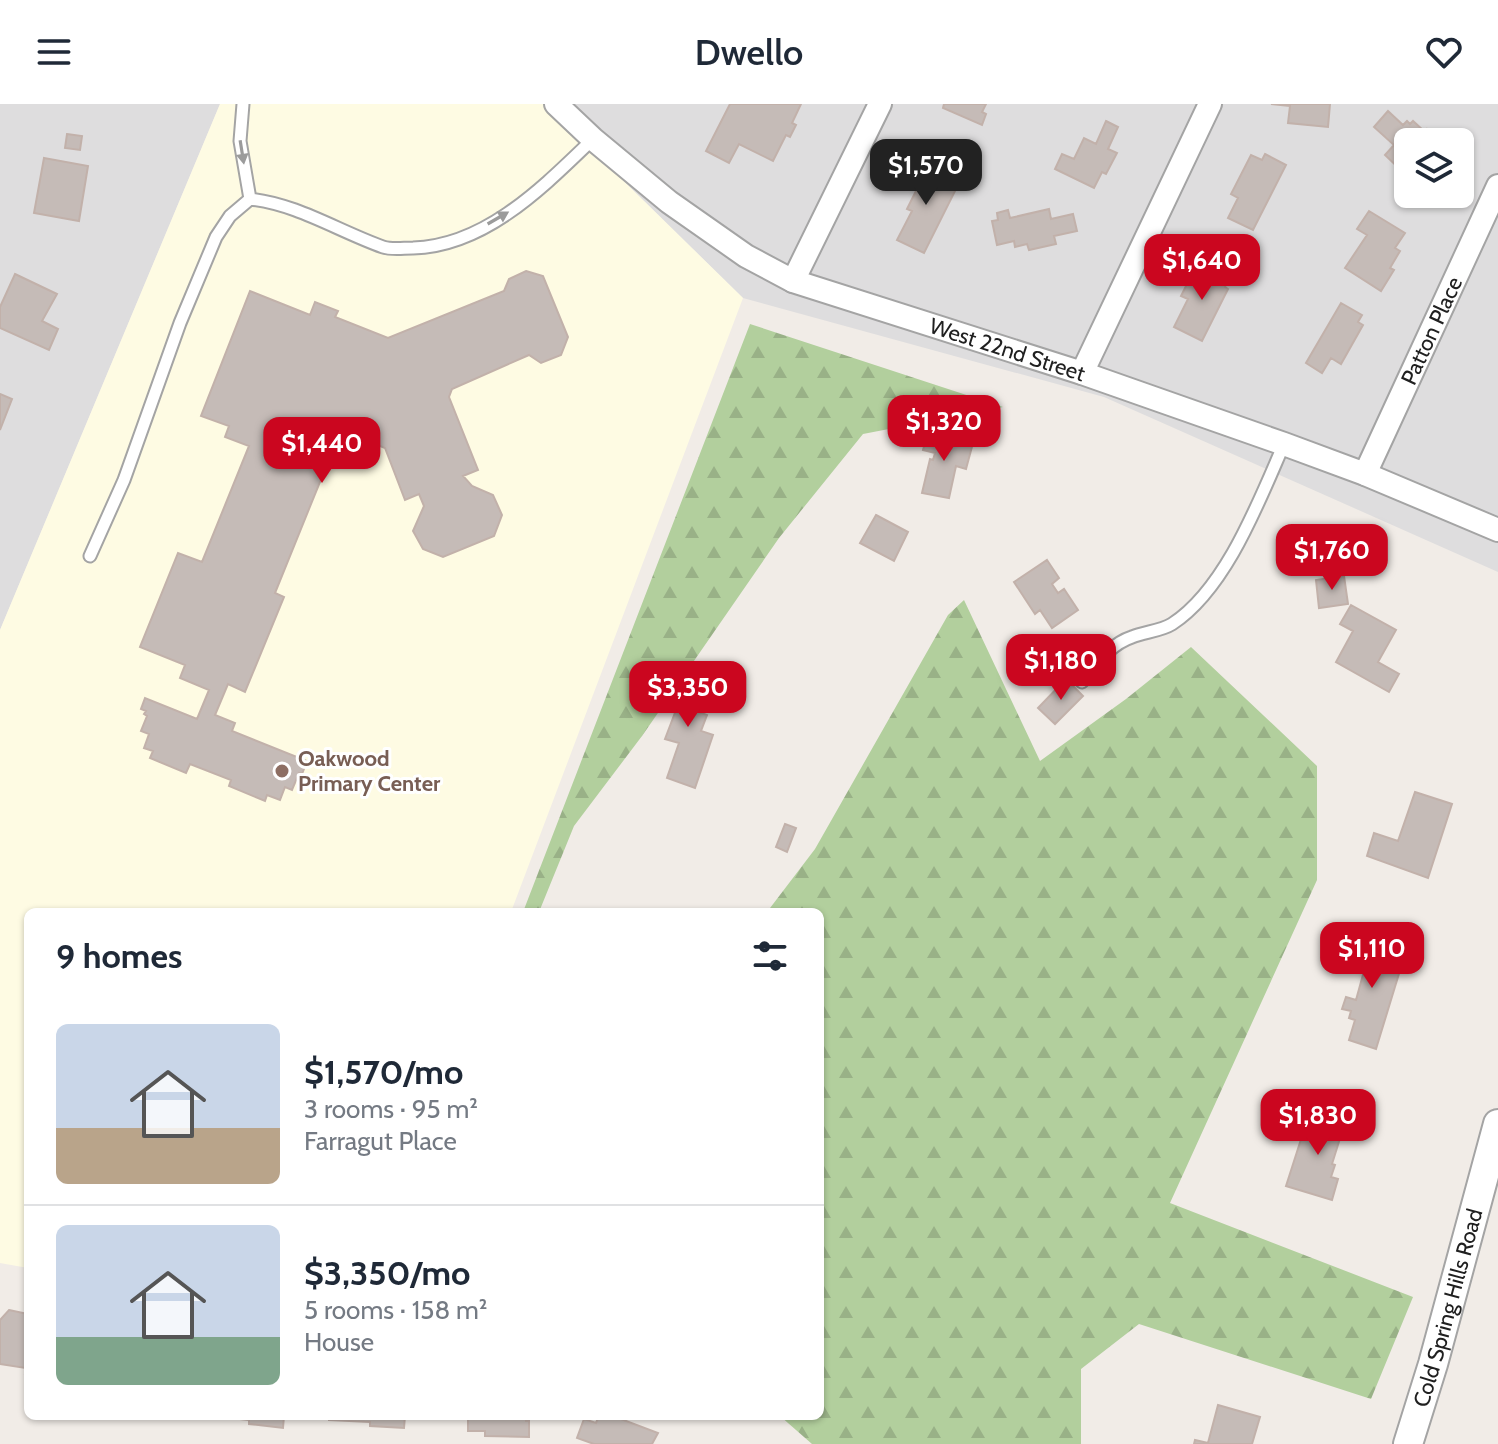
<!DOCTYPE html>
<html lang="en">
<head>
<meta charset="utf-8">
<style>
  body { margin:0; font-family:Cabin,sans-serif; background:#f2f2f3; color:#1f2937; height:100vh; display:flex; flex-direction:column; font-size:30px; white-space:nowrap }
  * { box-sizing:border-box; margin:0 }
  p { font-size:26px; color:#747a83 }
  .icon { flex:none; width:44px; height:44px; fill:none; stroke:currentColor; stroke-width:2; stroke-linecap:round; stroke-linejoin:round }
  .map { position:relative; flex:1; overflow:hidden }
  .side { position:absolute; left:24px; top:804px; width:800px; height:512px; display:flex; flex-direction:column; background:#fff; border-radius:12px; box-shadow:0 2px 6px #0004 }
  .side>* { flex:none }
  .tools { position:absolute; left:1394px; top:24px; display:grid; gap:16px }
  .tools a { display:grid; place-items:center; width:80px; height:80px; border-radius:12px; background:#fff; box-shadow:0 2px 6px #0004; font-size:40px }
  .price { position:absolute; translate:-50% -68px; padding:0 18px; border-radius:16px; background:#cb061f; color:#fff; font-size:26px; line-height:52px; filter:drop-shadow(0 2px 4px #0008) }
  .price::after { content:''; position:absolute; left:50%; top:48px; width:24px; height:18px; margin-left:-12px; background:inherit; clip-path:polygon(0 0,100% 0,50% 100%) }
  .price.on { background:#222; color:#fff }
  ul { padding:0; list-style:none }
  li { display:flex; align-items:center; gap:24px; height:200px; padding:0 32px }
  li+li { border-top:2px solid #e0e1e3 }
  li span { display:grid; place-items:center; flex:none; width:224px; height:160px; border-radius:12px; color:#555 }
  li>.icon { margin-inline-start:auto }
  span .icon { width:96px; height:96px; fill:#fffc; stroke-width:1 }
  li b { font-size:34px }
  h2 { display:flex; justify-content:space-between; align-items:center; height:96px; padding:0 32px; font-size:34px }
  header { display:flex; justify-content:space-between; align-items:center; height:104px; padding:0 32px; background:#fff; font-size:36px; font-weight:600 }
  .map>svg:first-child { display:block }
  .residential { fill:#deddde; fill-rule:evenodd }
  .education { fill:#fefbe3 }
  .forest { fill:url(#forest-firs) }
  .building { fill:#c5bbb7; stroke:#c2b1aa; stroke-width:2 }
  .lines { fill:none; stroke-linecap:round; stroke-linejoin:round }
  .service-casing { stroke:#a4a4a4; stroke-width:15 }
  .minor-casing { stroke:#a4a4a4; stroke-width:26 }
  .tertiary-casing { stroke:#a4a4a4; stroke-width:32 }
  .service { stroke:#fff; stroke-width:11 }
  .minor { stroke:#fff; stroke-width:22 }
  .tertiary { stroke:#fff; stroke-width:28 }
  .oneway { fill:#9b9b9b }
  .education-dot { fill:#8d6e63; stroke:#fff; stroke-width:3 }
  .labels { text-anchor:middle; stroke-width:6; stroke-linejoin:round; paint-order:stroke }
  .street-label { font-size:22px; fill:#202020; stroke:#fff }
  .education-label { font-size:22px; font-weight:bold; fill:#785e54; stroke:#fff; text-anchor:start }
</style>
</head>
<body>
<header><svg class="icon" aria-label="menu" viewBox="0 0 24 24"><path d="M4 6h16M4 12h16M4 18h16"/></svg>Dwello<svg class="icon" aria-label="heart" viewBox="0 0 24 24"><path d="M12 20l-8-8c-3-5 5-10 8-4 3-6 11-1 8 4z"/></svg></header>
<div class="map">
<svg width="1498" height="1340" viewBox="0 0 1498 1340">
  <defs>
    <pattern id="forest-firs" width="22" height="20" patternUnits="userSpaceOnUse" patternTransform="scale(2)"><rect width="22" height="20" fill="#b2cf9d"/><path d="M5 1l3.5 6h-7zM16 11l3.5 6h-7z" fill="#99b187"/></pattern>
  </defs>
  <rect width="100%" height="100%" fill="#f1ece7"/>
  <path class="residential" d="M0 0H220L0 526Z
    M545 0H1498V468L1104 293 743 194ZM1408 38H1460V90H1408Z"/>
  <path class="education" d="M220 0H545L743 194 511 808H28V1164L0 1159V526Z"/>
  <path class="forest" d="M750 220 1003 303 863 330 779 434 642 632 574 722 539 808H523Z
    M964 496 1040 657 1126 595 1191 543 1317 662V776L1170 1099 1413 1193 1371 1295 1139 1220 1081 1265V1340H812L780 1312H820V808H767L815 745 948 511Z"/>
  <path class="building" d="M730 0H801L792 19 796 21 790 33 786 31 773 57 739 40 729 59 706 47Z
    M944 0H986L982 8 986 10 982 21 943 4Z
    M1271 0H1330L1328 23 1288 19 1290 2Z
    M1388 7 1403 21 1407 17 1410 20 1413 17 1425 28 1427 25 1442 38H1408V65L1404 69 1385 51 1394 41 1374 23Z
    M1106 17 1118 23 1108 45 1117 49 1106 70 1102 68 1094 84 1055 65 1062 50 1074 55 1084 34 1096 40Z
    M67 30 82 32 80 46 65 44Z
    M1265 50 1286 61 1253 126 1228 114 1238 94 1231 90 1251 51 1262 56Z
    M44 54 88 62 79 117 34 109Z
    M916 60 958 81 924 149 897 136 912 107 907 105 917 85 906 79Z
    M1049 105 1051 115 1073 110 1077 127 1054 132 1056 140 1029 146 1027 140 1015 143 1014 137 997 141 992 117 998 116 997 109 1008 106 1010 114Z
    M1369 107 1405 129 1395 144 1400 147 1390 164 1394 166 1381 187 1345 164 1367 131 1357 125Z
    M1209 161 1230 172 1225 183 1228 185 1202 237 1174 223 1188 195 1181 192 1194 166 1204 171Z
    M526 167 543 172 568 233 561 251 541 259 529 251 452 285 449 293 478 366 463 372 472 382 493 391 502 411 494 432 443 453 423 445 413 427 424 402 419 390 405 396 385 344 341 326 275 489 284 493 245 588 228 580 215 611 235 619 232 627 307 657 302 670 299 669 292 686 285 683 280 696 267 691 265 697 229 682 231 676 190 660 186 669 150 654 153 647 144 644 149 630 141 627 147 612 144 610 146 607 141 605 145 594 197 615 209 586 180 574 185 561 140 543 178 449 202 458 249 342 225 333 229 322 201 312 250 187 310 211 315 198 338 207 335 213 388 234 504 187 509 175Z
    M15 170 57 190 42 217 58 225 49 246 0 224V203Z
    M1341 199 1362 211 1358 218 1363 221 1341 260 1331 254 1322 269 1306 259Z
    M0 290 12 295 0 326Z
    M928 328 973 339 966 365 956 362 949 394 922 389 930 355 933 356 935 349 923 346Z
    M876 411 908 428 894 457 860 439Z
    M1047 456 1059 474 1052 480 1058 489 1064 485 1078 506 1052 524 1040 506 1035 510 1014 478Z
    M1344 472 1348 500 1319 504 1316 476Z
    M1351 501 1396 526 1378 558 1399 570 1389 588 1336 558 1353 527 1340 520Z
    M679 566 707 576 696 607 707 611 701 627 713 631 695 684 667 674 679 639 665 635 676 606 666 603Z
    M1066 575 1083 592 1055 620 1038 604Z
    M1415 688 1452 700 1428 774 1367 752 1374 729 1398 737Z
    M785 720 796 724 787 748 776 743Z
    M1353 835 1405 850 1376 945 1349 936 1355 916 1349 914 1351 907 1342 905 1346 893 1356 896 1364 867 1350 862 1349 866 1344 865Z
    M1321 1004 1347 1012 1332 1060 1335 1061 1331 1073 1338 1075 1332 1096 1286 1082 1304 1026 1313 1029Z
    M9 1206 28 1210V1271L25 1270 26 1264 0 1260V1216Z
    M1218 1301 1260 1313 1252 1340H1194L1195 1336 1208 1339Z
    M284 1312 283 1324 249 1320V1316L221 1313Z
    M329 1312H405L404 1324 370 1322V1318L329 1316Z
    M468 1312H526V1317H529V1333L485 1332V1327H468Z
    M599 1312H613L658 1329 652 1340H594L577 1334 584 1315 596 1319Z"/>
  <g class="lines">
    <defs>
      <path id="service" d="M243 0 240 37 250 95
        M90 452 124 376 180 219 216 133 230 112 250 95C297 100 338 127 383 143 392 146 403 144 413 144 486 142 544 82 593 35
        M1082 578C1096 561 1110 540 1132 533 1144 528 1161 527 1172 520 1226 485 1259 397 1284 340"/>
      <g id="minor">
        <path id="s1" d="M556 0 593 35 669 98 746 152 793 177 1082 269 1284 340 1365 370 1498 426"/>
        <path d="M793 177 880 0"/>
        <path d="M1082 269 1210 0"/>
        <path id="s2" d="M1365 370 1498 82"/>
      </g>
      <g id="tertiary">
        <path id="s3" d="M1408 1340 1433 1260 1498 1020"/>
      </g>
    </defs>
    <use href="#service" class="service-casing"/>
    <use href="#minor" class="minor-casing"/>
    <use href="#tertiary" class="tertiary-casing"/>
    <use href="#service" class="service"/>
    <use href="#minor" class="minor"/>
    <use href="#tertiary" class="tertiary"/>
  </g>
  <defs><path id="oneway-solid" d="M-6-.8H1V-3.2L6.5 0L1 3.2V.8H-6Z" transform="scale(2)"/></defs>
  <g class="oneway">
    <use href="#oneway-solid" transform="translate(242 48) rotate(81)"/>
    <use href="#oneway-solid" transform="translate(498 114) rotate(-30)"/>
  </g>
  <circle class="education-dot" cx="282" cy="667" r="8"/>
  <g class="labels">
    <g class="street-label">
      <text dy="8" stroke="none"><textPath href="#s2" startOffset="158">Patton Place</textPath></text>
      <text dy="8" stroke="none"><textPath href="#s1" startOffset="522">West 22nd Street</textPath></text>
      <text dy="8" stroke="none"><textPath href="#s3" startOffset="142">Cold Spring Hills Road</textPath></text>
    </g>
    <g class="education-label">
      <text x="298" y="662">Oakwood<tspan x="298" dy="25">Primary Center</tspan></text>
    </g>
  </g>
</svg>
<div class="tools">
<a><svg class="icon" aria-label="layers" viewBox="0 0 24 24"><path d="M12 4l9 5-9 5-9-5zM3 14l9 5 9-5"/></svg></a>
</div>
<b class="price on" style="left:926px;top:103px">$1,570</b>
<b class="price" style="left:1202px;top:198px">$1,640</b>
<b class="price" style="left:944px;top:359px">$1,320</b>
<b class="price" style="left:322px;top:381px">$1,440</b>
<b class="price" style="left:1332px;top:488px">$1,760</b>
<b class="price" style="left:1061px;top:598px">$1,180</b>
<b class="price" style="left:688px;top:625px">$3,350</b>
<b class="price" style="left:1372px;top:886px">$1,110</b>
<b class="price" style="left:1318px;top:1053px">$1,830</b>
<section class="side">
<h2>9 homes<svg class="icon" aria-label="filters" viewBox="0 0 24 24"><path d="M4 7h16M4 17h16"/><circle cx="9" cy="7" r="2"/><circle cx="15" cy="17" r="2"/></svg></h2>
<ul>
<li><span style="background:linear-gradient(#c9d6e8 65%,#b9a48a 0)"><svg class="icon" aria-label="home" viewBox="0 0 24 24"><path d="M3 11l9-7 9 7M6 9v11h12V9"/></svg></span><div><b>$1,570/mo</b><p>3 rooms · 95 m²</p><p>Farragut Place</p></div></li>
<li><span style="background:linear-gradient(#c9d6e8 70%,#7fa58c 0)"><svg class="icon" aria-label="home" viewBox="0 0 24 24"><path d="M3 11l9-7 9 7M6 9v11h12V9"/></svg></span><div><b>$3,350/mo</b><p>5 rooms · 158 m²</p><p>House</p></div></li>
</ul>
</section>
</div>
</body>
</html>
